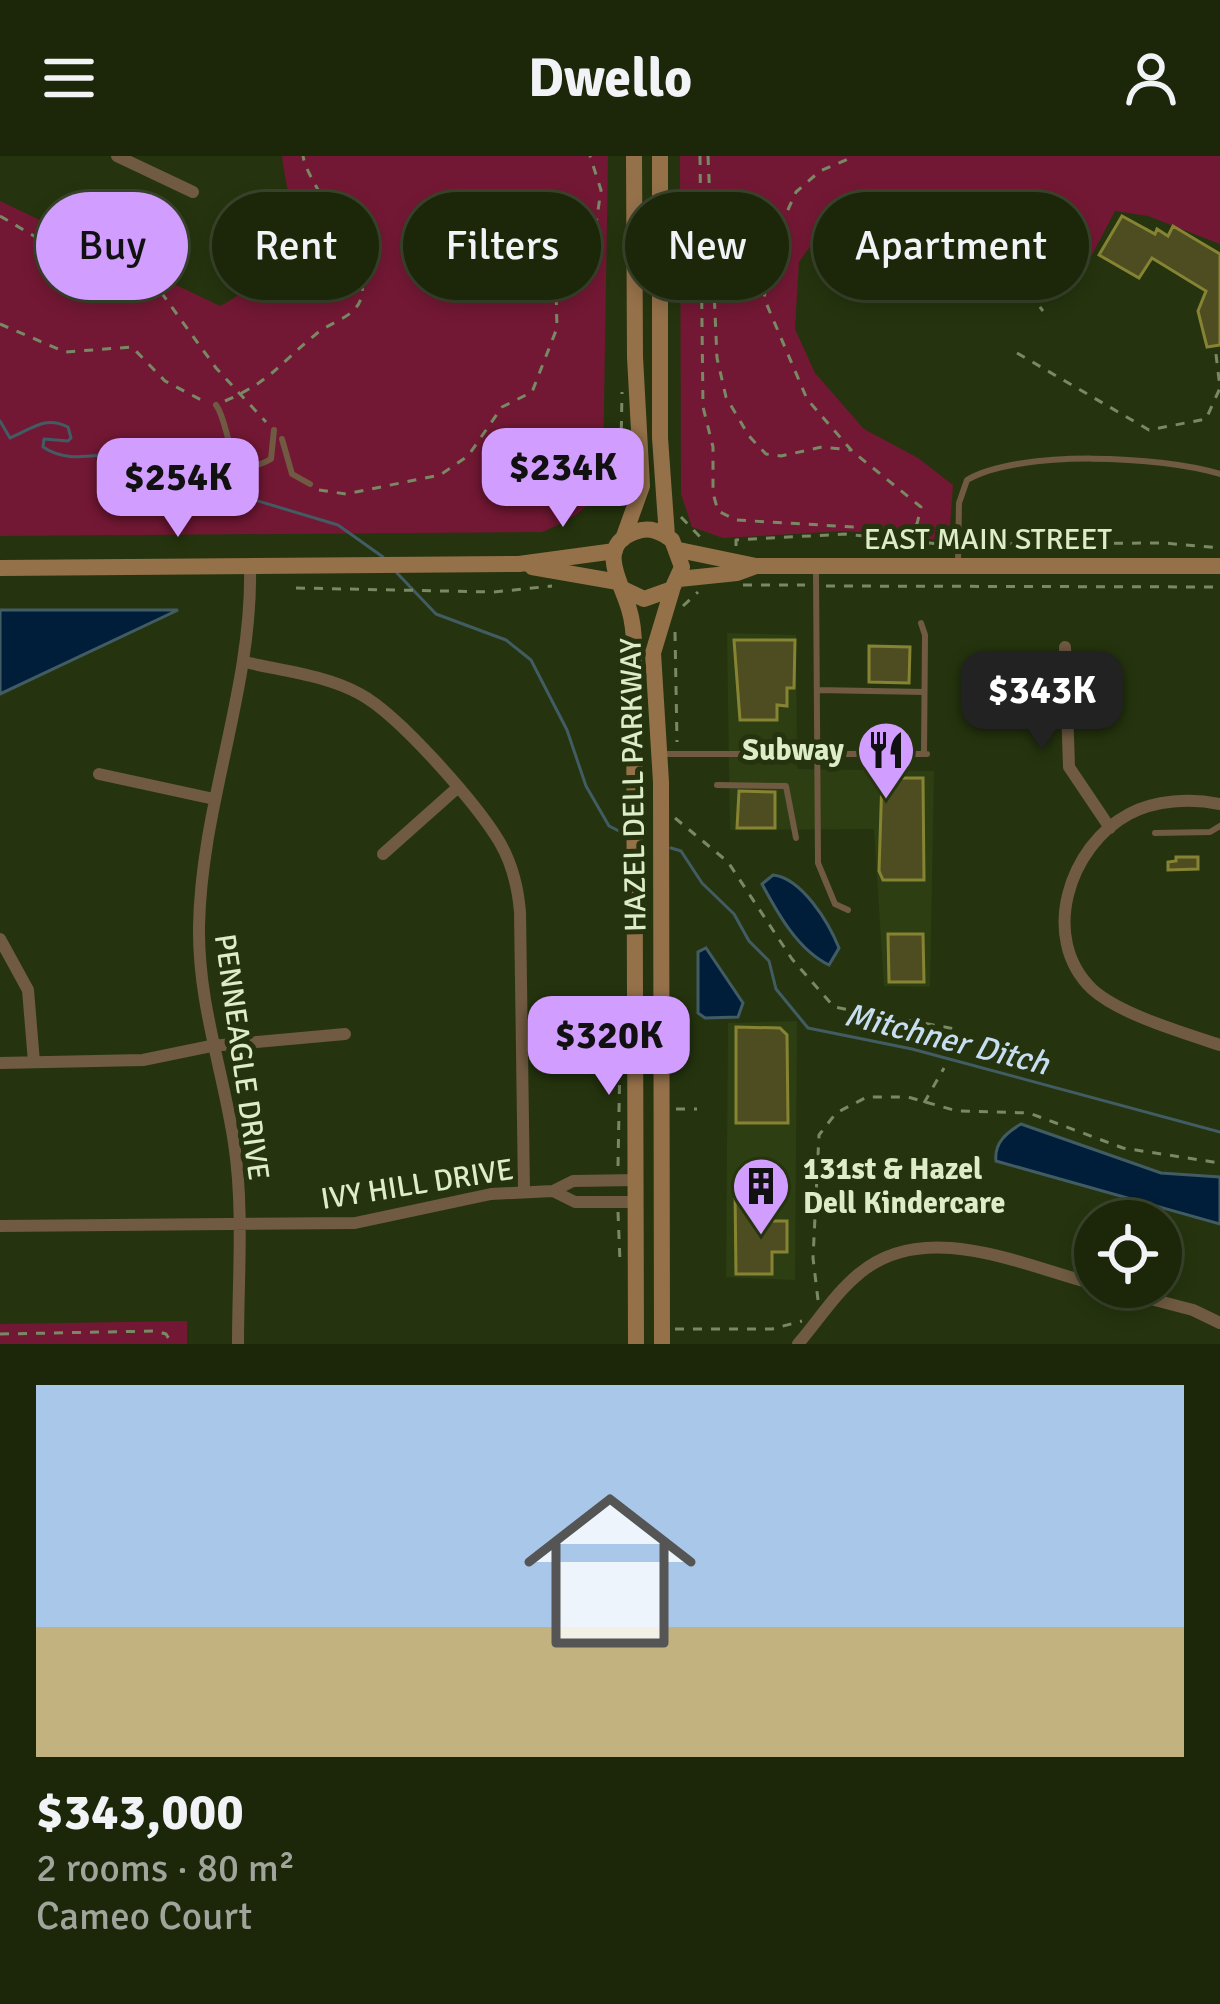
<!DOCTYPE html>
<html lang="en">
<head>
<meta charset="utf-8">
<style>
  body { margin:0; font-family:Signika,sans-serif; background:#252f13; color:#f1f3f6; height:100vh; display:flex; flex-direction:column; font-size:45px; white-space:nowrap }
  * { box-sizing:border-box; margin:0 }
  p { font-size:39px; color:#a0a59c }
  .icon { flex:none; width:66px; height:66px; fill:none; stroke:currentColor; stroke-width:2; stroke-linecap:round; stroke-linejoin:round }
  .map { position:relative; height:1188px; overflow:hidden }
  .panel { display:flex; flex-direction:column; background:#1c270a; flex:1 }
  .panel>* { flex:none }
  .guide { position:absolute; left:36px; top:36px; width:1149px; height:108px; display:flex; gap:24px }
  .buttons { position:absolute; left:1074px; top:1044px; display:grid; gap:24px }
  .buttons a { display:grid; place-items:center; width:108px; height:108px; border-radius:50%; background:#1c270a; box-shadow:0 6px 18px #0003,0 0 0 3px #3a442b; font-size:60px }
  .price { position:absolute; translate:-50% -102px; padding:0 27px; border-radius:24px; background:#d19dfe; color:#111; font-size:39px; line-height:78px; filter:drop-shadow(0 3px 6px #0008) }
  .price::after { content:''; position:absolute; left:50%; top:72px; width:36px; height:27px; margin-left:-18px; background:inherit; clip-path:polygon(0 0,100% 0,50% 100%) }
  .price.current { background:#222; color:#fff }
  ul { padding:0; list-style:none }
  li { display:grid; align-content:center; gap:24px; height:636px; padding:0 36px }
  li+li { border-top:3px solid #3a442b }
  li span { display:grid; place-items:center; height:372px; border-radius:0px; color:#555 }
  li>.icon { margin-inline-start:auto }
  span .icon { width:216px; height:216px; fill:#fffc; stroke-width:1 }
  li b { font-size:51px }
  .tag { padding:0 42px; border-radius:54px; background:#1c270a; box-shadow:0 6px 18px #0003,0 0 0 3px #3a442b; font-size:42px; line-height:108px }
  .tag.current { background:#d19dfe; color:#111 }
  header { display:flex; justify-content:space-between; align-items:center; height:156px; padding:0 36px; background:#1c270a; font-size:54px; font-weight:800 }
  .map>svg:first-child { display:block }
  .built { fill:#2d3e13 }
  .green { fill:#731834 }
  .water { fill:#001e39; stroke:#425c64; stroke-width:3 }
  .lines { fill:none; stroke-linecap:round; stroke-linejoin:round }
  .stream { stroke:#425c64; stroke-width:3 }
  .building { fill:#4e4d22; stroke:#868432; stroke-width:3 }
  .path { stroke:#798964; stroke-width:3; stroke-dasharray:9 9; stroke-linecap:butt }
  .lane { stroke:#705a42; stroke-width:6 }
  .street { stroke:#705a42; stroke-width:12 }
  .secondary { stroke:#95714a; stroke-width:16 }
  .labels { text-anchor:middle; stroke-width:10; stroke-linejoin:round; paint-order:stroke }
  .street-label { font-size:30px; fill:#dcedc8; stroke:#25340e }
  .poi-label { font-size:30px; font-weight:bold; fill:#dcedc8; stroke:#25340e; text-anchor:end }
  .water-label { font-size:33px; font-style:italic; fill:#c7ddf2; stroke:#25340e }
</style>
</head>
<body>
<header><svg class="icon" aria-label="menu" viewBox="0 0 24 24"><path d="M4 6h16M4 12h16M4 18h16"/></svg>Dwello<svg class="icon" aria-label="person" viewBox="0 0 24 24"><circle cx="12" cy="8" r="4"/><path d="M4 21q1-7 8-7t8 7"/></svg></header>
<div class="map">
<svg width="1220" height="1188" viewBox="0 0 1220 1188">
  <rect width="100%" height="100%" fill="#25340e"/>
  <path class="built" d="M727 477 796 479 797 613 934 615 930 831 884 830 874 673 730 674Z
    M797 865 795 1124 726 1121 728 867Z"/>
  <path class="green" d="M282 0H608L603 313C596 351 577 361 542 376L0 380V45L220 150C251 134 280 104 288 69 293 50 284 20 282 0Z
    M680 0H1220V88L1148 60 1115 55 1092 99 1052 131 895 40 864 39 829 65 799 106 795 173 815 217 864 273 918 302 953 329 949 385 846 375 723 382 692 371 681 338Z
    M187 1165V1188H0V1168Z"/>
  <path class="water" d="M0 454H178L0 538Z
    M773 719C802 722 829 767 839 792L829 809C798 794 778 758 762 728Z
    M706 792 743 847 738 861 705 862 698 857V796Z
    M1021 968 1161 1017 1220 1021V1068L996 1005C994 987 1006 977 1021 968Z"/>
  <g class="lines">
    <path class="stream" d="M0 265 10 282C32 273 45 259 68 271L71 282 68 285 44 283 43 291C73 311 102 293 136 300L155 322 174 333H218L338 369 383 401
      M397 417 436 458 506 484 531 504 567 574 586 630 609 670 627 679
      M671 692 681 695 702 727 734 758 749 785 769 805 776 833 808 872 912 893 1220 976"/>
  </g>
  <path class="building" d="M1122 60 1155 78 1157 73 1168 80 1173 70 1220 98V189L1207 191 1198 155 1206 135 1152 102 1139 122 1099 99Z
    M734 484H795L794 532H787V550L777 549V564H740Z
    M869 490 910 491 909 527 869 526Z
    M882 622H923L924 724H883L879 715Z
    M739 635 775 636V672H737Z
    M1176 701H1198V713L1168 714V706L1176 705Z
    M888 778H923L924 826H889Z
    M736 871 780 872 787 879 788 967H736Z
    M735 1033H772V1065H787V1096H772V1118H736Z"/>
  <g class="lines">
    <path class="path" d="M700 0 703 251 713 291V337L718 355 736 364 904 374 917 368 921 351 852 295 807 243 764 142 777 78 796 36 820 15 855 0
      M708 0 717 202 726 241 749 280 766 298 781 300 822 291 851 294
      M0 60 34 80 155 128 216 212 266 266
      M997 123C1020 121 1030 138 1043 155
      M0 168 65 196 132 191 165 225 205 246
      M1017 197 1149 274 1206 263 1220 232 1215 190
      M225 245C271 225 278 209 315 179 326 169 344 164 354 154 388 119 309 36 303 0
      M319 334 346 338 440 319 468 300 502 251 532 236 557 172 556 135 563 121 585 97 595 75 601 34 590 0
      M620 346 622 236
      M681 361 703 384
      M970 388 1164 387 1220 392
      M736 390V384L845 378 948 389
      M743 429H805
      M826 430 1220 431
      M296 432 494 436 552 430
      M683 450 698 436
      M675 476 677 586
      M675 662 728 706 792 803 834 851 961 874
      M924 947 944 912
      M676 953H697
      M618 1010 620 900
      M618 1056 620 1106
      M818 1144 813 1102 819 979 836 957 867 941H908L957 955 1029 957 1123 992 1220 1007
      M675 1173H772L802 1165
      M0 1178 156 1175 166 1178 172 1188"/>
    <path class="lane" d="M216 249C232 270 224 330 271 303L274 274
      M282 283 292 318 310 328
      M958 407 959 347 967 324C1020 293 1162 300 1220 318
      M816 416 818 707 835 748 848 754
      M921 467 925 479 924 598
      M817 534 924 536
      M660 598H927
      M717 629 786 630 796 682
      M1155 677 1210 676 1220 670"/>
    <path class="street" d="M117 0 193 36
      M1065 491 1069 611 1110 672
      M245 506C283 515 325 519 360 538 399 559 476 647 499 685 512 707 518 731 520 756L524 1035
      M99 618 214 643
      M1220 648C1191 642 1155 644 1129 658 1069 690 1039 782 1092 833 1119 858 1184 877 1220 889
      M383 698 456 633
      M0 783 28 834 34 906
      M0 907 143 904 211 890 345 878
      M553 1035 575 1046H636
      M0 1070 355 1067 491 1038 553 1035 573 1025 636 1024
      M1105 1131 1193 1154 1220 1167
      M238 1188C238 1122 244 1052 234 987 223 914 198 847 199 771 201 648 253 533 250 410
      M798 1188C818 1165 836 1136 860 1117 926 1062 1023 1110 1095 1128"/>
    <path class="secondary" d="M660 0V282L667 380
      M623 383 642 330 635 201 634 0
      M679 394 756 410H1220
      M532 411 618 426
      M0 412 519 408 615 395
      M679 423 737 417 756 410
      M623 433 644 443 672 433 682 411 672 384C661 376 650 370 635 376 595 390 622 427 629 453 633 466 634 479 634 492L636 1188
      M662 1188 661 626 653 497 672 434"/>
  </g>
  <defs>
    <symbol id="restaurant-pin" viewBox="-11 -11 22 30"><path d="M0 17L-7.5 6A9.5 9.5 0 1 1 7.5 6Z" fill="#d19dfe" stroke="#25340e"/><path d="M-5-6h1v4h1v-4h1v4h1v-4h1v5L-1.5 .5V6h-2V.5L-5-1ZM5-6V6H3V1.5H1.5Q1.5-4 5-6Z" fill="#111"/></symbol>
    <symbol id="building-pin" viewBox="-11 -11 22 30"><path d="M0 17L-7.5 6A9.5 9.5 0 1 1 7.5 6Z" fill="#d19dfe" stroke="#25340e"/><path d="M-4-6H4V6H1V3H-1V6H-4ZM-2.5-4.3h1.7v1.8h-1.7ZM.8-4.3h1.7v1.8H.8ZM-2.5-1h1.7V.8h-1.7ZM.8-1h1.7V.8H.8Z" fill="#111"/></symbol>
  </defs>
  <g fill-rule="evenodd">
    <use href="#restaurant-pin" x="853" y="561" width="66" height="90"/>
    <use href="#building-pin" x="728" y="997" width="66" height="90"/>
  </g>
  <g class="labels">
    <g class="street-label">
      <text x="988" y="393">EAST MAIN STREET</text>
      <text transform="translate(633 629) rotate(-91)" y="10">HAZEL DELL PARKWAY</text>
      <text transform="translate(242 901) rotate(82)" y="10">PENNEAGLE DRIVE</text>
      <text transform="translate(417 1028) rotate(-9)" y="10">IVY HILL DRIVE</text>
    </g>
    <g class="poi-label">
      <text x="844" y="604">Subway</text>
      <text x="803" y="1023" text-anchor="start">131st &amp; Hazel<tspan x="803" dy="34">Dell Kindercare</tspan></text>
    </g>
    <g class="water-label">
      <text transform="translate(947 882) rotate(14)" y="12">Mitchner Ditch</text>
    </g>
  </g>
</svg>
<div class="buttons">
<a><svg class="icon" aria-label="locate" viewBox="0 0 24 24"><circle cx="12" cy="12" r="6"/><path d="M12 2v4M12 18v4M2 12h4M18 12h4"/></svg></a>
</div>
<b class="price" style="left:563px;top:374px">$234K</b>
<b class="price" style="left:178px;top:384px">$254K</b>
<b class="price current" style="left:1042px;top:597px">$343K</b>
<b class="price" style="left:609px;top:942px">$320K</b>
<div class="guide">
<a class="tag current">Buy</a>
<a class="tag">Rent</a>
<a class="tag">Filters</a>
<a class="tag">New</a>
<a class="tag">Apartment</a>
</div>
</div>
<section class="panel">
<ul>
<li><span style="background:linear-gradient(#a9c7e8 65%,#c2b280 0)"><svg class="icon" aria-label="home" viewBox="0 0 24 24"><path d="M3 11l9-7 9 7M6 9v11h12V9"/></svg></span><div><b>$343,000</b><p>2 rooms · 80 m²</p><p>Cameo Court</p></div></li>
</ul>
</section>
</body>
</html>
